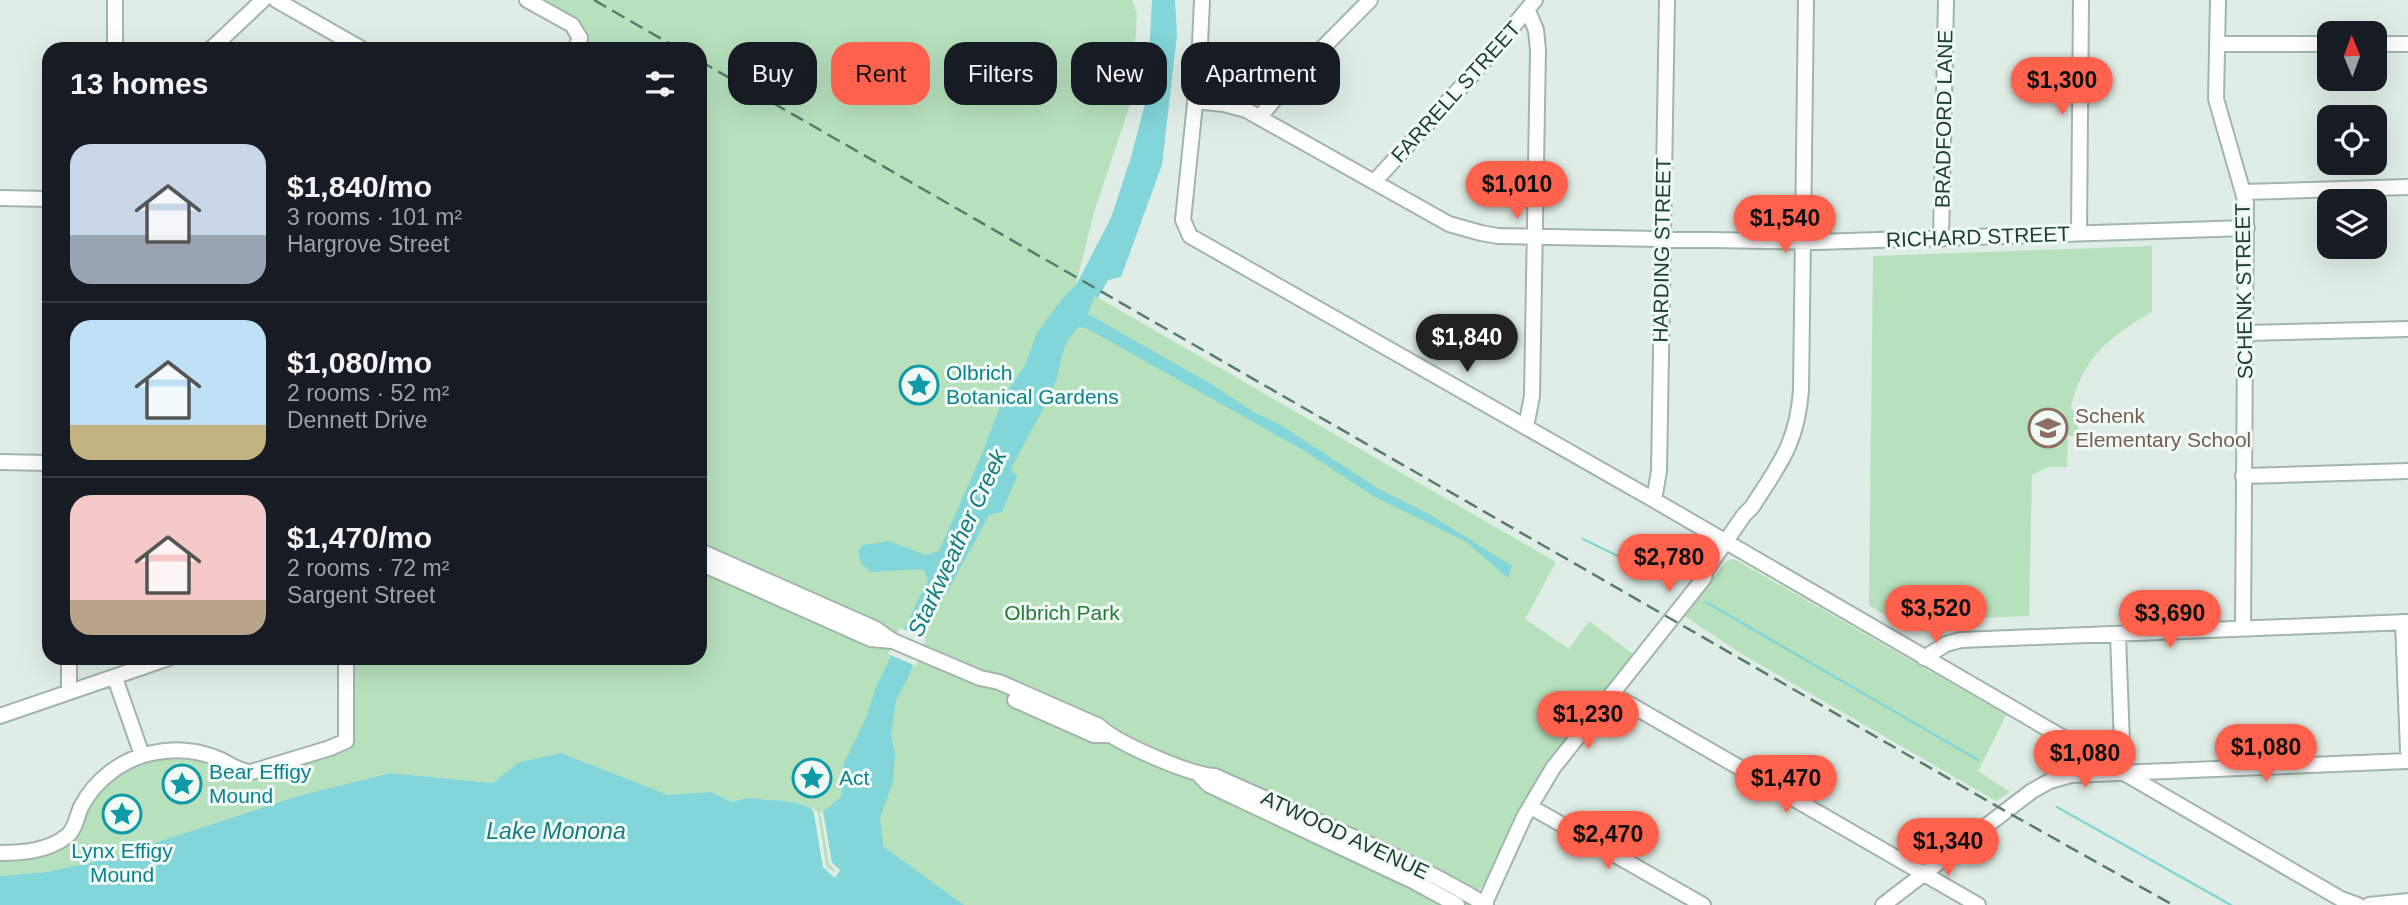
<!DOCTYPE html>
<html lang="en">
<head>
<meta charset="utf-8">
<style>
  body { margin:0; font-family:Arial,sans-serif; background:#242831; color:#f1f3f6; height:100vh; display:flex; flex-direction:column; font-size:26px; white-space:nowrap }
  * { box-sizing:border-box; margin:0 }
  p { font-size:23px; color:#9ea1a6 }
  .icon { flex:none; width:38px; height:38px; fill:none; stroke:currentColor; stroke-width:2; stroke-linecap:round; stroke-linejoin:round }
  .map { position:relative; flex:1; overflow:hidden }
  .details { position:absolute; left:42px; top:42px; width:665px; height:623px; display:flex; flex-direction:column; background:#171b24; border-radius:21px; box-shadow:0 7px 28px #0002 }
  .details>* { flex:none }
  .banner { position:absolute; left:728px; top:42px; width:665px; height:63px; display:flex; gap:14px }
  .needle { width:46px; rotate:359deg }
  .buttons { position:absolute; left:2317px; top:21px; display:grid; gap:14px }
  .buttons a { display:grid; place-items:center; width:70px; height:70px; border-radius:14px; background:#171b24; box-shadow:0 7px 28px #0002; font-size:35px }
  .price { position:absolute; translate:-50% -60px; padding:0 16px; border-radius:24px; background:#ff624c; color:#111; font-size:23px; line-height:46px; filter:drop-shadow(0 2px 4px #0008) }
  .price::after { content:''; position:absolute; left:50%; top:42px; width:21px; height:16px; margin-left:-10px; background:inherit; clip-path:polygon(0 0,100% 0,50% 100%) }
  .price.selected { background:#222; color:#fff }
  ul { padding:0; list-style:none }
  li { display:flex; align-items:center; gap:21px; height:175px; padding:0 28px }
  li+li { border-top:2px solid #363941 }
  li span { display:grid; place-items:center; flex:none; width:196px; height:140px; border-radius:21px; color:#555 }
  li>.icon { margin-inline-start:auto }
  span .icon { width:84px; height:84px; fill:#fffc; stroke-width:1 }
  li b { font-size:30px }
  h2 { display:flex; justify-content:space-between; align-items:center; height:84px; padding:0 28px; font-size:30px }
  .chip { padding:0 24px; border-radius:21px; background:#171b24; box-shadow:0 7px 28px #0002; font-size:24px; line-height:63px }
  .chip.selected { background:#ff624c; color:#111 }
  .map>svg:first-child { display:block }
  .green { fill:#b7e1bd }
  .water { fill:#82d5d8 }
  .pier { fill:#e0ede6 }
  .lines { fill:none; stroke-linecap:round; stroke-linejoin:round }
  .stream { stroke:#82d5d8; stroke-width:2.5 }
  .minor-casing { stroke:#a2b5ad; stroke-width:18 }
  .minor { stroke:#fff; stroke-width:14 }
  .rail { stroke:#597b6e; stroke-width:2.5; stroke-dasharray:14 7; stroke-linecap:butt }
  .labels { text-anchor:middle; stroke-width:6; stroke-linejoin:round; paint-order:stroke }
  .street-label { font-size:21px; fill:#1f3f33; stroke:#f1f9f4 }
  .culture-label { font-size:21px; fill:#0d838f; stroke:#f1f9f4; text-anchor:start }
  .education-label { font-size:21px; fill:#785e54; stroke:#f1f9f4; text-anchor:start }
  .park-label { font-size:21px; fill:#257b3b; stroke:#f1f9f4 }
  .water-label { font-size:23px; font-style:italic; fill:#137d82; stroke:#f1f9f4 }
</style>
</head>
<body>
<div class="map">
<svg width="2408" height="905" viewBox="0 0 2408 905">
  <rect width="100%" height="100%" fill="#e0ede6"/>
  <path class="green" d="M527 0H1132L1137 13 1132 99 1094 212 1076 285 1556 562 1525 619 1569 649 1589 621 1633 654 1542 770 1512 823 1489 876 1469 905H964L883 846 840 870 835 878 823 867 814 813 811 808 746 798 732 802 711 792 668 796 561 753 519 762 493 783 390 773 301 795 102 860 46 872 0 876V853L66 837 101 779 171 750 242 771 346 741V658H700V49H575L580 38Z
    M2152 246V312C2110 336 2080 360 2071 409L2078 410V436H2068L2067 467H2048L2032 475 2029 616 1896 621 1869 606 1873 256Z
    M1732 559 1736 560 2006 715 1978 771 2010 792 1996 801 1740 653 1683 615 1726 562Z"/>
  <path class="water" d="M1152 0H1175L1177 35 1162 165 1121 277 1108 280 1098 298 1094 296 1088 314 1211 384 1255 413 1279 424 1379 489 1429 514 1512 566 1508 578 1465 541 1375 497 1303 450 1088 329 1079 327C1058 345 1063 369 1052 391 1040 418 1023 443 1011 470L1017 476 1002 512 989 515 926 631 907 680 896 700 891 735 895 753 893 782 880 818 883 846 964 905H0V876L46 872 102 860 301 795 390 773 493 783 519 762 561 753 668 795 711 792 732 802 746 798 793 802 811 808 814 813 823 867 835 877 840 870 832 863 823 812 841 797 844 763 866 718 876 687 928 580 924 569 870 572 861 563 858 552 863 545 888 541 926 555 939 551 982 454 1004 396 1025 365 1037 333 1062 299 1076 285 1111 218 1131 157 1147 96Z"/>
  <path class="pier" d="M900 628 926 639 916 666 888 654Z
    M811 808 818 812 826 866 834 872 836 871 829 864 820 811 823 812 832 863 840 870 835 878 823 867 814 813Z"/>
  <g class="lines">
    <path class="stream" d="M1583 539 1675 584
      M1706 602 1978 760
      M2057 807 2231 905"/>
    <defs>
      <path id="minor" d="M276 0 362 49
        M527 0 572 25 580 38 575 49
        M1202 0 1199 65 1183 220 1190 236 1654 500 2341 899 2358 905
        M2218 0 2216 99 2246 203 2243 628
        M2217 44H2329
        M2375 44H2408
        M115 49V0
        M211 49 263 0
        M1195 101 1224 104 1246 110 1449 224 1481 233 1498 236 1816 242 2247 228
        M1260 117 1287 84 1370 0
        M1374 182 1474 73 1535 0
        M2243 192 2408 187
        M0 198 49 199
        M2079 233 2081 0
        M1941 239 1946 0
        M2246 333 2408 329
        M1526 427 1532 396 1538 50 1536 30 1528 11
        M0 462 49 463
        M2243 476 2408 471
        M1654 500 1659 471 1667 0
        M700 551 876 629 893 641 980 678 999 682 1099 726C1116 743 1190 775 1215 776 1304 817 1402 854 1486 905
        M700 563 871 639 892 641
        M2403 622 2408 751
        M2118 635 2123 771
        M1924 658 1946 644 1961 640 2408 622
        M115 678 142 755
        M69 692V658
        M1612 694 1978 905
        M1015 700 1094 735H1108
        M0 716 169 658
        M1200 776 1209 785 1415 882 1457 905
        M1531 807 1703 905
        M0 853C23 853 48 851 67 836 75 830 77 816 81 807 95 780 122 759 152 753 175 748 200 750 221 760 231 765 240 772 251 772L330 748 346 741V658
        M1484 905 1524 817 1553 768 1704 578 1706 570 1744 515 1752 507C1780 463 1797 444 1801 390L1806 0
        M1883 905 2032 791 2050 781 2071 775 2408 761
        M2369 905 2408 901"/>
    </defs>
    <use href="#minor" class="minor-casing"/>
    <use href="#minor" class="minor"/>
    <path class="rail" d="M594 0 679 49
      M700 61 2007 812 2173 905"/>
  </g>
  <defs>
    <symbol id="sight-ring" viewBox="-11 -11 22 22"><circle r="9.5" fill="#f1f9f4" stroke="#0f9aa8" stroke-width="1.5"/><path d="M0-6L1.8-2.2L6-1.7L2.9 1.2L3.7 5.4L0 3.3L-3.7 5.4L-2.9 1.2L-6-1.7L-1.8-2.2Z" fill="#0f9aa8"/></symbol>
    <symbol id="school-ring" viewBox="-11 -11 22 22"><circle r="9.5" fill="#f1f9f4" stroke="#8d6e63" stroke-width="1.5"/><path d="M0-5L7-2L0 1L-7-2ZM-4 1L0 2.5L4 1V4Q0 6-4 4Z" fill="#8d6e63"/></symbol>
  </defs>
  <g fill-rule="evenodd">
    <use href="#sight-ring" x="897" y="363" width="44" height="44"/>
    <use href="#school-ring" x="2026" y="406" width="44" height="44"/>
    <use href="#sight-ring" x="790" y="756" width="44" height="44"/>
    <use href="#sight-ring" x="160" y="762" width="44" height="44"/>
    <use href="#sight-ring" x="100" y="792" width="44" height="44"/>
  </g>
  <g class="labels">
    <g class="street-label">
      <text transform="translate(1456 92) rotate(-48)" y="7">FARRELL STREET</text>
      <text transform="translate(1944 119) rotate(-89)" y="7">BRADFORD LANE</text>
      <text transform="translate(1978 237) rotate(-2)" y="7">RICHARD STREET</text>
      <text transform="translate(1662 250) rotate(-89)" y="7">HARDING STREET</text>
      <text transform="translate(2244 291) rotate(-91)" y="7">SCHENK STREET</text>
      <text transform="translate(1345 835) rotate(25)" y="7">ATWOOD AVENUE</text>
    </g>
    <g class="culture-label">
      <text x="946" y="380">Olbrich<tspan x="946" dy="24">Botanical Gardens</tspan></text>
      <text x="209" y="779">Bear Effigy<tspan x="209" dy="24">Mound</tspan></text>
      <text x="839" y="785">Act</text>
      <text x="122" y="858" text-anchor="middle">Lynx Effigy<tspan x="122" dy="24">Mound</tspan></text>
    </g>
    <g class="education-label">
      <text x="2075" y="423">Schenk<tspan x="2075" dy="24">Elementary School</tspan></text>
    </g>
    <g class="park-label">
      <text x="1062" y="620">Olbrich Park</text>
    </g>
    <g class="water-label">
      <text transform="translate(957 543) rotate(-65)" y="8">Starkweather Creek</text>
      <text x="556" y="839">Lake Monona</text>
    </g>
  </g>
</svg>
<div class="buttons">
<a><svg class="needle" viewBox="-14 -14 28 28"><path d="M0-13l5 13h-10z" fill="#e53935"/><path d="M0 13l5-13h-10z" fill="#9ea1a6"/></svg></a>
<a><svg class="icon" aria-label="locate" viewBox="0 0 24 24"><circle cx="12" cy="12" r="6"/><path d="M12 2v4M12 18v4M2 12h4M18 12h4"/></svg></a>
<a><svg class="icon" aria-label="layers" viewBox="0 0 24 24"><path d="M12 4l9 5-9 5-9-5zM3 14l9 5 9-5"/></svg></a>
</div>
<b class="price" style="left:2062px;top:117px">$1,300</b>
<b class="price" style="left:1517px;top:221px">$1,010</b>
<b class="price" style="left:1785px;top:255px">$1,540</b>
<b class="price selected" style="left:1467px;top:374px">$1,840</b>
<b class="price" style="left:1669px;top:594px">$2,780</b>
<b class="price" style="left:1936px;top:645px">$3,520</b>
<b class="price" style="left:2170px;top:650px">$3,690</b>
<b class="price" style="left:1588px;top:751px">$1,230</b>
<b class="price" style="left:2266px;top:784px">$1,080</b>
<b class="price" style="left:2085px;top:790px">$1,080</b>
<b class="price" style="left:1786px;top:815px">$1,470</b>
<b class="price" style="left:1608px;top:871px">$2,470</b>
<b class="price" style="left:1948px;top:878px">$1,340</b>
<div class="banner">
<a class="chip">Buy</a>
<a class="chip selected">Rent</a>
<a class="chip">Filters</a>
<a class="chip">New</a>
<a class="chip">Apartment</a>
</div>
<section class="details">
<h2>13 homes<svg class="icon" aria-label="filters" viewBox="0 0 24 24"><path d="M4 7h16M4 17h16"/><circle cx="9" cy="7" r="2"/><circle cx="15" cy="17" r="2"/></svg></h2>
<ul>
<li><span style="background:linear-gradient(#c9d6e8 65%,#9aa5b1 0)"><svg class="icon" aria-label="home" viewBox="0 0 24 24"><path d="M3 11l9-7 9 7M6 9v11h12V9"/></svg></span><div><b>$1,840/mo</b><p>3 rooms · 101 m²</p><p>Hargrove Street</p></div></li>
<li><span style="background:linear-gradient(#bfe0f5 75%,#c2b280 0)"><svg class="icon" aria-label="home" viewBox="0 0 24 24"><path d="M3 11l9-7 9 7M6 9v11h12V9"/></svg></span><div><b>$1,080/mo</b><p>2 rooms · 52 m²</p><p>Dennett Drive</p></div></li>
<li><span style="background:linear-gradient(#f6c9c9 75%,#b9a48a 0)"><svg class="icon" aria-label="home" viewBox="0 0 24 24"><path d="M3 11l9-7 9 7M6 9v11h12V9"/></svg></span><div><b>$1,470/mo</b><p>2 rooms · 72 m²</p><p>Sargent Street</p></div></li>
</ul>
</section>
</div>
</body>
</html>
